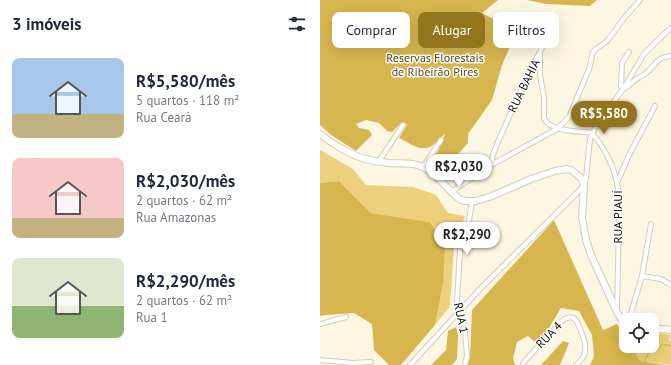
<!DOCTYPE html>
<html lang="pt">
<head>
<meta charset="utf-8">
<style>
  body { margin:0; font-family:"PT Sans",sans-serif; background:#f2f2f3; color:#1f2937; height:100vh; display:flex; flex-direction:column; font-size:15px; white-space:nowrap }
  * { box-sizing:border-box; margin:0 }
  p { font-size:13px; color:#747a83 }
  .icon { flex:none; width:22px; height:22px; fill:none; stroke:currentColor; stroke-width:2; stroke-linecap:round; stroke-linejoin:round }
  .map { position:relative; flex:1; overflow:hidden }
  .drawer { display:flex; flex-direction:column; background:#fff; width:320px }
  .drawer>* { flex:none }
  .top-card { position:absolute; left:12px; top:12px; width:279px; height:36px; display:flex; gap:8px }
  .buttons { position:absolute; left:299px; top:313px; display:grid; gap:8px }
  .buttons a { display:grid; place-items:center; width:40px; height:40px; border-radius:8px; background:#fff; box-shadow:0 4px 16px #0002; font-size:20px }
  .price { position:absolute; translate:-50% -34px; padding:0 9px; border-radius:14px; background:#fff; color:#222; font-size:13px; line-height:26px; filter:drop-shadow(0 1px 2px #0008) }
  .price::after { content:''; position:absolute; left:50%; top:24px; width:12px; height:9px; margin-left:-6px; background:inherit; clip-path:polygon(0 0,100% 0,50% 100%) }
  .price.selected { background:#92761d; color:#fff }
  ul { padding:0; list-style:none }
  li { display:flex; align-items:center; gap:12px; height:100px; padding:0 12px }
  li span { display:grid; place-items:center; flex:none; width:112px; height:80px; border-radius:8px; color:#555 }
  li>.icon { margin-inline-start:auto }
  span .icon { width:48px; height:48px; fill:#fffc; stroke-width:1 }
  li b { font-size:17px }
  h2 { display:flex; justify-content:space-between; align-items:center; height:48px; padding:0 12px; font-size:17px }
  .pill { padding:0 14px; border-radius:8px; background:#fff; box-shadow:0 4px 16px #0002; font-size:14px; line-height:36px }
  .pill.selected { background:#92761d; color:#fff }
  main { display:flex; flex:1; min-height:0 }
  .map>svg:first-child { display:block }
  .green { fill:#edd07c }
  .forest { fill:#d8b64f }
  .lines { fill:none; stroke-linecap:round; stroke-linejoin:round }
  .stream { stroke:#d4b24b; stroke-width:1 }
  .minor-casing { stroke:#d4cdb9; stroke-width:6 }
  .secondary-casing { stroke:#d4cdb9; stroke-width:8 }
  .minor { stroke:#fff; stroke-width:4 }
  .secondary { stroke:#fff; stroke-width:6 }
  .labels { text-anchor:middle; stroke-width:3; stroke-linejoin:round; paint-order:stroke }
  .park-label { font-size:12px; fill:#57491f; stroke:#fff }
  .street-label { font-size:12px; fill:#13110a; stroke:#fff }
</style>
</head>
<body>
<main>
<section class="drawer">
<h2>3 imóveis<svg class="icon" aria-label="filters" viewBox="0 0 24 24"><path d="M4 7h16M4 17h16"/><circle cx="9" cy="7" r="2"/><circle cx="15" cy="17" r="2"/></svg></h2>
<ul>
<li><span style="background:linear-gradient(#a9c7e8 70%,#c2b280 0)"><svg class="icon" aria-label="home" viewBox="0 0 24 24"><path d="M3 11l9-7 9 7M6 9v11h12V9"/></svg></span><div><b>R$5,580/mês</b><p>5 quartos · 118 m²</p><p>Rua Ceará</p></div></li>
<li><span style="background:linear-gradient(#f6c9c9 75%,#c2b280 0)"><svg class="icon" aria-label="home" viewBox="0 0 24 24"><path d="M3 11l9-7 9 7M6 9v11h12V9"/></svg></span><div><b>R$2,030/mês</b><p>2 quartos · 62 m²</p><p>Rua Amazonas</p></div></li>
<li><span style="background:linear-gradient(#dfe7d0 60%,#8fb573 0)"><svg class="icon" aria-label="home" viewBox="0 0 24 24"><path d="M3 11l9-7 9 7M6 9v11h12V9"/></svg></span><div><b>R$2,290/mês</b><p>2 quartos · 62 m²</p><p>Rua 1</p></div></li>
</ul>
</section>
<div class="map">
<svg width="351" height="365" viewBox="0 0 351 365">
  <rect width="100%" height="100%" fill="#fdf6e2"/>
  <path class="green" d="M0 150 33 169 46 185 93 187 116 195 128 213 145 216 134 247 130 306 115 325 123 285 110 222 51 213 19 181 0 183Z
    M332 333H338L351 335 349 341H351V365L320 361 311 346H332Z"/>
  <path class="forest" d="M0 0H178L162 13 197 31 182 65 172 100 148 134V143L122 172 111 163 118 151 125 134C120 138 115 144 110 147 100 152 88 142 79 138L87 125 85 123 82 122 72 132 67 131 59 123 46 120 36 124 39 128 49 130 52 135 36 151 11 135 0 125Z
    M207 0H277L270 6 226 4Z
    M19 181 51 213 110 222 125 246 123 285 115 325 81 365H69L54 350 52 324 34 313 6 315 0 316V183Z
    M234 220 283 330 297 324 306 339V346H311L320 361 346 365H270L274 356 272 335 259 311 241 308 223 338 217 344 208 336 197 342 193 358 195 365H147L150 358 152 310Z
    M136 327 138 334 137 359 132 365H111L126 350 128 331Z
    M243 341 249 343 240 365H221Z"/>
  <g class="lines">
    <path class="stream" d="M290 336 306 340
      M319 346 328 354 337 350 343 344 351 346
      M322 365 328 355"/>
    <defs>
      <path id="minor" d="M220 52V75L224 97V118C230 132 258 131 272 133 284 147 293 165 297 182
        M303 89C308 87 311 83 315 80 319 77 323 76 326 73 337 65 334 58 351 56
        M303 89 301 86 302 63 309 52
        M59 161 83 125
        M171 165 173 155 177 144 210 70 220 52 226 39 227 34 224 30 204 19
        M103 167 121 140
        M131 192 171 165 237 129 249 117 252 110 269 69 273 52 276 49 287 41 305 17 320 0
        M322 276 341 279 351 285
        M297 310 299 220V196L297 183 309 155 335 106
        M309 320 322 276 331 224
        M0 324 26 317
        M0 360 33 363 51 362
        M203 363 239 324C244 319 250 314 256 320 260 328 269 346 264 355 263 359 259 362 256 365
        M90 365 161 288 264 186 266 178 270 139 275 128 303 89 324 54 339 39 351 28
        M145 365 147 355 145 332 143 323 138 310 137 301 140 251 149 220 152 201"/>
      <path id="secondary" d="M0 134C11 143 31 155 45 159 52 161 62 162 69 163 79 164 91 162 100 166 115 171 125 187 137 197L141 200 146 201H156L172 196 211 179 235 171 246 169 251 170 254 172 262 179 264 186 262 217 266 240 271 255 297 312 303 322 306 325
        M332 328 351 330"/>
    </defs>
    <use href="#minor" class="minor-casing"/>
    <use href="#secondary" class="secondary-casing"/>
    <use href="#minor" class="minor"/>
    <use href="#secondary" class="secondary"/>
  </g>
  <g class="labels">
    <g class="park-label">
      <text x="115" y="62">Reservas Florestais<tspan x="115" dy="14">de Ribeirão Pires</tspan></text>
    </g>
    <g class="street-label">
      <text transform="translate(204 86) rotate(-64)" y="4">RUA BAHIA</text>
      <text transform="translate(298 217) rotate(-90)" y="4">RUA PIAUÍ</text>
      <text transform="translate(141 318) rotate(78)" y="4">RUA 1</text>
      <text transform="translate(229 335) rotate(-46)" y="4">RUA 4</text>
    </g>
  </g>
</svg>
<div class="buttons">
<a><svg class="icon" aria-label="locate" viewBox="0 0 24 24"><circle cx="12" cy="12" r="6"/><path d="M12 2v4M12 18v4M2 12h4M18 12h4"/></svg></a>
</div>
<b class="price selected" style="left:284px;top:135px">R$5,580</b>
<b class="price" style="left:139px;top:188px">R$2,030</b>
<b class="price" style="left:147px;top:256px">R$2,290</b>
<div class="top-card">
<a class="pill">Comprar</a>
<a class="pill selected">Alugar</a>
<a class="pill">Filtros</a>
</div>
</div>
</main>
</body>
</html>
